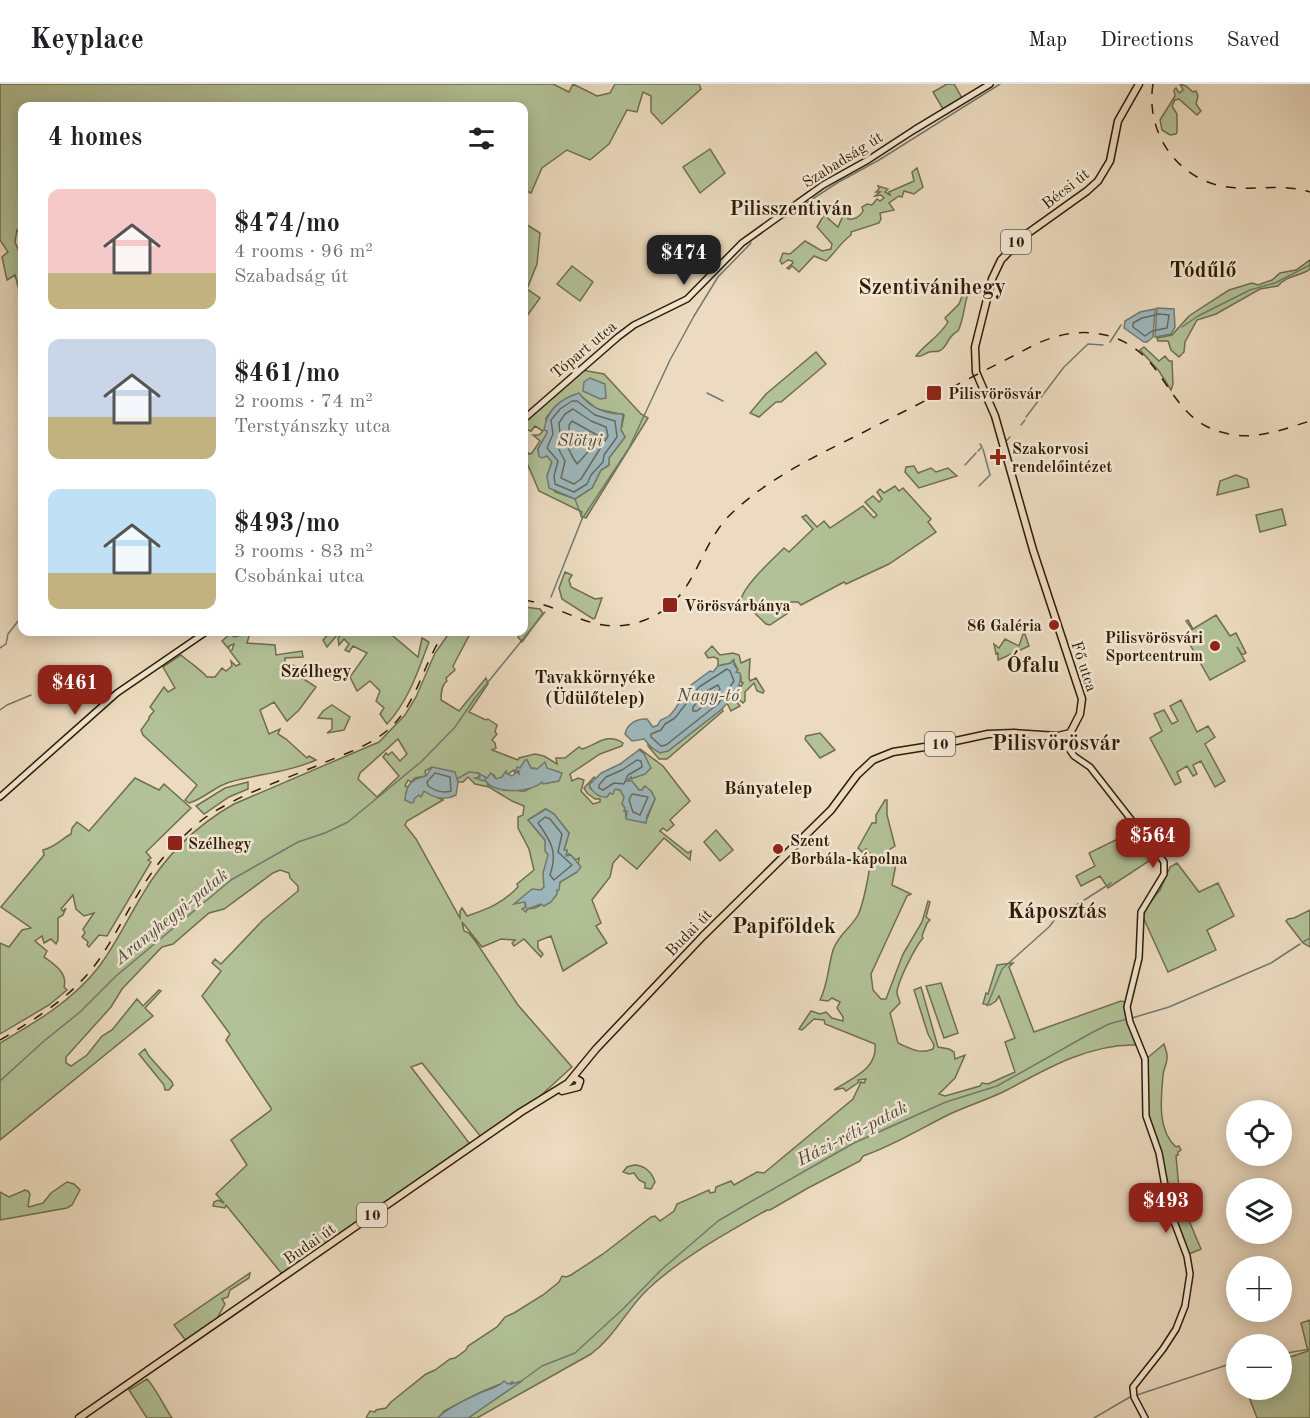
<!DOCTYPE html>
<html lang="en">
<head>
<meta charset="utf-8">
<style>
  body { margin:0; font-family:"Old Standard TT",serif; background:#f2f2f2; color:#202124; height:100vh; display:flex; flex-direction:column; font-size:22px; white-space:nowrap }
  * { box-sizing:border-box; margin:0 }
  p { font-size:20px; color:#757577 }
  .icon { flex:none; width:33px; height:33px; fill:none; stroke:currentColor; stroke-width:2; stroke-linecap:round; stroke-linejoin:round }
  .map { position:relative; flex:1; overflow:hidden }
  .sheet { position:absolute; left:18px; top:18px; width:510px; height:534px; display:flex; flex-direction:column; background:#fff; border-radius:12px; box-shadow:0 3px 15px #0003 }
  .sheet>* { flex:none }
  .fabs { position:absolute; left:1226px; top:1016px; display:grid; gap:12px }
  .fabs a { display:grid; place-items:center; width:66px; height:66px; border-radius:50%; background:#fff; box-shadow:0 3px 15px #0003; font-size:30px }
  .price { position:absolute; translate:-50% -51px; padding:0 14px; border-radius:12px; background:#8f2418; color:#fff; font-size:20px; line-height:39px; filter:drop-shadow(0 2px 3px #0008) }
  .price::after { content:''; position:absolute; left:50%; top:36px; width:18px; height:14px; margin-left:-9px; background:inherit; clip-path:polygon(0 0,100% 0,50% 100%) }
  .price.current { background:#222; color:#fff }
  ul { padding:0; list-style:none }
  li { display:flex; align-items:center; gap:18px; height:150px; padding:0 30px }
  li span { display:grid; place-items:center; flex:none; width:168px; height:120px; border-radius:12px; color:#555 }
  li>.icon { margin-inline-start:auto }
  span .icon { width:72px; height:72px; fill:#fffc; stroke-width:1 }
  li b { font-size:26px }
  h2 { display:flex; justify-content:space-between; align-items:center; height:72px; padding:0 30px; font-size:26px }
  header { display:flex; align-items:center; gap:36px; box-sizing:border-box; height:84px; padding:0 30px; background:#fff; border-bottom:2px solid #e0e0e0 }
  header strong { font-size:28px }
  nav { display:flex; gap:33px; margin-inline-start:auto; font-size:21px }
  .map>svg:first-child { display:block }
  .green { fill:#b2c197; stroke:#706e4c; stroke-width:1.5; fill-rule:evenodd }
  .water { fill:#9db8bd; stroke:#717a72; stroke-width:1.5 }
  .lines { fill:none; stroke-linecap:round; stroke-linejoin:round }
  .shore { stroke:#666a60; stroke-width:1.5 }
  .stream { stroke:#717a72; stroke-width:1.5 }
  .secondary-casing { stroke:#2e1c02; stroke-width:8 }
  .primary-casing { stroke:#2e1c02; stroke-width:9 }
  .secondary { stroke:#f3e8d6; stroke-width:5 }
  .primary { stroke:#ecdbc0; stroke-width:6 }
  .rail { stroke:#2e1c02; stroke-width:1.5; stroke-dasharray:10 10; stroke-linecap:butt }
  .poi-dot { fill:#8f2418; stroke:#f3e8d6; stroke-width:2 }
  .labels { text-anchor:middle; stroke-width:5; stroke-linejoin:round; paint-order:stroke }
  .shield { fill:#f3e8d6; stroke:#695942; stroke-width:1.5 }
  .shield-label { font-size:15px; font-weight:bold; fill:#2e1c02 }
  .street-label { font-size:16px; fill:#2e1c02; stroke:#f3e8d6 }
  .poi-label { font-size:16px; font-weight:bold; fill:#2e1c02; stroke:#f3e8d6; text-anchor:start }
  .water-label { font-size:18px; font-style:italic; fill:#4f4b3a; stroke:#f3e8d6 }
  .neighbourhood-label { font-size:18px; font-weight:bold; fill:#2e1c02; stroke:#f3e8d6 }
  .quarter-label { font-size:20px; font-weight:bold; fill:#2e1c02; stroke:#f3e8d6 }
  .district-label { font-size:22px; font-weight:bold; fill:#2e1c02; stroke:#f3e8d6 }
</style>
</head>
<body>
<header>
<strong>Keyplace</strong>
<nav><a>Map</a><a>Directions</a><a>Saved</a></nav>
</header>
<div class="map">
<svg width="1310" height="1334" viewBox="0 0 1310 1334">
  <rect width="100%" height="100%" fill="#ecdbc0"/>
  <filter id="stains"><feTurbulence type="fractalNoise" baseFrequency=".00333" numOctaves="4"/><feColorMatrix values="0 0 0 0 .2 0 0 0 0 .09 0 0 0 0 .02 0 0 0 .5 -.17"/></filter>
  <radialGradient id="worn" r=".72"><stop offset=".6" stop-color="#630" stop-opacity="0"/><stop offset="1" stop-color="#630" stop-opacity=".3"/></radialGradient>
  <path class="green" d="M0 0H553L569 8 573 0 597 12 610 9 615 0H699L701 5 662 40 651 28V12L643 8 637 28 627 26 609 60 590 76 567 66 542 84 531 109 524 106V22H22V152L17 146 15 158 22 175V203L19 206 15 191 7 196 2 173 8 168 0 156Z
    M947 0H954L962 14 943 25 933 8Z
    M1180 0 1186 2 1193 8 1196 7 1198 12 1196 20 1201 27 1197 31 1179 15 1175 16 1172 22 1177 30V48L1176 50 1170 51 1162 46 1160 36 1175 12 1174 6 1176 4 1179 9 1183 6Z
    M710 65 725 89 700 109 683 83Z
    M917 84 923 103 914 110 904 107 902 113 899 112 889 119 894 126 880 129 881 135 879 139 851 148V151C840 159 836 168 826 177L814 172 799 188 792 182 789 185 787 184 793 179 792 177 788 176 782 180 780 177 783 169 790 170 805 157 822 167 831 165 832 160 817 143 824 131 838 143C841 137 841 132 848 130V135C854 136 860 133 863 127L862 123 867 120 872 121 877 115 880 117 884 114 881 111 875 112 880 108H876L879 105 878 102 888 105 885 108 890 111 889 108 914 97 912 88Z
    M524 139 540 149 537 180 527 205 540 214 524 236Z
    M1310 176V185C1299 193 1287 191 1278 202L1260 205 1216 230 1197 236 1185 258 1184 268 1179 273 1171 266 1168 257H1158L1157 254 1172 251 1189 232 1198 226 1229 206 1252 199 1258 201 1272 196 1280 189 1296 186Z
    M572 182 593 198 580 217 557 200Z
    M965 205 969 207C964 219 964 236 958 247 946 253 948 264 939 267 936 268 932 267 929 268 923 270 923 273 916 272 925 260 940 252 948 238L945 234 959 220Z
    M1144 263 1159 277 1165 272 1169 277H1172L1173 300 1171 306 1159 287 1140 266Z
    M816 268 826 280 781 318H776L759 333 750 329 766 310Z
    M582 286 604 290 641 330 648 334 586 434 581 432 582 428 539 407 524 372 526 366 529 370 532 369 540 357 533 351H539L543 347 535 342 531 347 525 345 527 341 524 340V337ZM581 312 597 325 624 331 621 346 625 353 609 374V381L601 386 592 404 575 415 555 408 547 392 552 378 547 372H539L538 365 547 349 546 334C558 317 561 317 581 312Z
    M914 382 918 389 931 384 936 388 948 384 957 392 919 404 905 388 906 383Z
    M1236 391 1247 395 1249 403 1217 411 1220 397Z
    M895 402 899 407 903 404 931 435 928 438 936 448 889 480 846 500 844 498 801 521 798 518H791L785 523 789 525 788 529 770 541 766 540 741 516C743 502 773 475 784 464L789 468 813 445 802 433 806 431 817 443 824 437 830 444 863 422 874 434 877 431 865 418 873 412 879 418 882 415 877 408 880 405 884 409Z
    M1282 425 1286 441 1260 448 1256 431Z
    M565 488 572 491 569 496 571 503 595 515 602 514 595 534 593 535 562 515 559 504Z
    M524 523 540 525 543 529 522 558 518 553 519 550 516 548H524Z
    M1216 531 1230 552 1236 549 1246 569 1242 571 1237 563 1245 577 1210 596 1184 550 1192 545 1186 537 1188 536 1193 545Z
    M330 548H394L393 552 418 573 422 554 429 558C418 587 409 616 387 640L380 630 384 624 376 617 380 607 370 597 357 607 350 593 367 569 353 562 349 568 345 566 349 560 344 555 339 561 338 554 340 552 338 550 327 563 323 556Z
    M450 548H471L453 582 455 586 446 594 447 597C441 601 441 610 441 616L459 627 486 594 488 600 469 628 486 636 488 635 497 641 495 648 497 650 492 656 495 659 496 664 492 666 518 676 519 674 535 670 544 672 557 680 556 674H565L579 663 582 665C597 661 607 648 623 659L622 662 600 670 570 690 572 697 578 694 584 696 581 707 593 720 600 718V715H595L587 709 584 704 594 693 596 695 591 699 590 704 600 712 615 705 620 706 624 713 626 732 634 736 646 737 655 715 651 707 644 703 642 706H639L632 698 627 697 628 694 636 691 648 680 644 670 639 666 640 665 663 682 690 717 670 736 674 741 667 747 663 744 660 747 688 769 691 767 690 776 664 754 637 785 620 771 613 779 610 793 592 816 601 839 596 842 607 859 563 887 551 852 538 857V864L543 870 541 873 524 855 514 862 512 859 515 856 501 855 482 863 462 838 464 847 469 849 476 858 518 921 572 983 537 1015 481 1053 422 979 411 983 470 1060 282 1190 226 1121 225 1124 213 1122 214 1118 218 1116 224 1119 216 1110 247 1081 231 1056 271 1026V1024L226 956 230 950 202 912 221 887 212 879 215 875 221 880 263 836 298 807V802L290 794 289 789 280 786 273 789 224 825 209 829 173 860 162 863 122 905 111 923 66 973V979L71 982 87 971 102 952 112 946 137 915 143 922 159 906 161 907 145 924 153 932 0 1056V959C36 938 72 917 98 884 115 862 127 836 141 813 164 773 195 742 234 720L379 658 405 631 416 613 435 569ZM398 655 407 670 400 677 392 668 388 671 386 669 383 673 399 692 377 713 358 695 360 689ZM527 676 531 684 552 687 554 698 543 699 542 698 525 707H521L488 701 486 694H478L480 692 487 694 494 691 496 695 502 694 514 686 515 691H520L519 687ZM432 683 457 695 458 698H463L468 693 475 700 489 703 512 717 524 722 523 731 518 733V744L529 765 534 786 517 800 518 803C503 819 488 825 467 832L462 824 460 827V834L416 755 405 741 407 737 443 716 425 707 413 715 405 716 408 703 405 702 408 696 411 698 415 694 426 692 425 687ZM545 725 554 730 569 749 564 766 567 767 566 772 569 770 576 776 579 774 577 788 560 798 555 813 535 824 527 825 526 828 525 818H521L529 809 541 806 544 803 548 771 545 756 528 736Z
    M250 549 247 559 275 561 276 571 302 567 303 573 285 574V579L306 585V591L290 586 316 603 299 626 287 637 274 618 260 626 269 650 280 645 278 650 286 655 307 674 309 672 316 676C289 688 259 690 230 698 215 702 204 715 189 719L185 716 197 701 143 651 141 646 149 635V633L154 627 150 623 164 603 168 608 175 604 163 583 181 571C190 579 200 585 207 593H215L222 584 226 587 232 582 231 577 236 582 240 580 230 567 232 566 234 560 229 562V565L222 557 230 550 234 553Z
    M1023 550H1025L1029 562 998 576V569L996 570 994 560 999 564 1005 555 1019 562Z
    M712 562 720 571 733 569 739 571 741 579 750 575 749 594 750 597 756 594 764 607 763 609 757 607 754 599 745 608V617L743 619 738 615 736 617 740 622 731 627 727 619 739 601 741 602 743 599 741 598V593L735 588 738 586 733 576 731 579 718 582V575L714 573 708 574 705 569Z
    M1181 616 1197 648 1208 642 1215 653 1205 660 1225 697 1215 703 1201 677 1193 681 1197 690 1193 692 1187 682 1177 688 1181 698 1175 701 1150 654 1162 647 1154 630 1164 626 1172 640 1178 637 1170 622Z
    M332 621 350 633 344 646 327 649 332 645V635L318 634 323 627Z
    M722 625 723 627 667 675H659L648 662V659L652 664 668 667Z
    M820 649 835 666 820 674 805 655 806 652Z
    M135 694 159 706 164 700 191 724 146 768 151 774 148 776 151 778 107 852 99 851 89 863 87 861 88 858 82 853 85 849 83 845 94 829 84 832 76 825 73 811 61 825 63 827 66 824 63 831 58 834V856L56 860 51 855 44 859 42 852 35 857 47 867 44 873C54 880 68 889 64 903L67 906 49 921 0 950V859L9 863 22 846 31 844 1 823 44 771 43 766C55 763 60 756 71 750L72 744 77 738 89 747Z
    M248 698V705L229 713 204 730 196 722 225 704Z
    M885 716H887V731L895 762 889 766 887 778 896 780 892 801 911 810 907 812 871 890 873 906 881 915H886L903 870 922 838 928 817 930 818 926 833 930 836 927 839 922 852 923 854C916 862 897 898 897 909 897 911 900 917 900 919L890 929 898 959C910 964 919 971 933 965L934 961 928 950 914 906 921 903 938 963 949 965 954 968 955 975 965 971 955 994 939 1010 945 1012 980 1002 982 999 988 1000 1015 988 1005 958 1015 954 999 912 996 917 990 921 983 920 986 909 988 910 997 881 1013 879 1009 883 1034 948 1121 917 1125 918 1127 936 1138 961C1092 959 1049 983 1009 1005 990 1015 969 1021 950 1030 921 1044 893 1062 863 1072L860 1077 808 1104 770 1126H767C727 1149 682 1173 648 1205 626 1226 616 1251 591 1270L477 1334H468L518 1299 498 1301 479 1309 444 1327 438 1334H366L370 1327 375 1328 376 1326 386 1324 391 1318 426 1290 435 1286 450 1275 455 1274 466 1266 468 1262 497 1243 505 1233 514 1229 543 1211 559 1198 562 1192 566 1193 571 1191 603 1170 651 1133 655 1132 660 1137 674 1127 677 1120 709 1106 710 1109 715 1108 716 1103 731 1097 734 1101 757 1088 764 1089 853 1015 861 998 864 999 866 995 858 996 859 998 846 1007 843 1004 834 1006C852 994 878 985 875 960L825 940 824 936 814 935 802 946 799 945 811 927 820 930 826 928 832 934 843 937V933L837 924 840 918 832 914 828 917 820 916C828 900 828 883 833 866 839 850 850 845 858 831 863 821 870 788 870 776L868 773 870 769 866 765 862 768 858 764 872 739H876V731Z
    M716 746 733 766 720 777 704 758Z
    M1136 746 1155 773 1108 804 1100 792 1081 802 1076 792 1095 782 1089 769Z
    M1177 779 1199 808 1218 799 1234 832 1207 846 1216 866 1168 888 1143 833 1147 822 1160 806 1170 783Z
    M1310 826V863L1303 859 1286 837 1288 835 1294 834Z
    M941 899 958 949 944 954 926 902Z
    M1164 960C1165 964 1168 970 1167 974 1167 980 1163 986 1163 992 1161 1015 1157 1046 1176 1063L1179 1062 1181 1066 1178 1068V1071L1176 1072 1180 1115 1201 1165 1189 1170 1173 1132 1148 1032V994L1146 975Z
    M145 965 149 972 172 998 173 1001 169 1006H165L164 1001 139 970Z
    M634 1081C644 1081 652 1088 655 1098L651 1105 645 1104V1099L639 1096 634 1089 629 1090 623 1088 627 1083Z
    M67 1098 74 1100 80 1106 72 1121 67 1124 0 1136V1108L9 1113 25 1106 28 1107 30 1110 28 1122 29 1123 43 1119 51 1109Z
    M250 1189 249 1194 230 1206 228 1213 222 1215 225 1220 215 1238 186 1257 174 1241Z
    M1310 1236V1334H1257L1246 1305H1281V1276L1308 1267 1301 1239Z
    M147 1295C155 1303 164 1322 172 1334H147L129 1306Z"/>
  <path class="water" d="M1157 224 1174 225 1175 243 1171 250 1155 253Z
    M1155 225 1153 253 1147 258H1144L1124 244 1125 237 1140 228Z
    M590 294 605 300 606 314 600 315 583 307 584 298Z
    M579 309C590 324 605 330 623 330L621 346 625 353 609 374V381L601 386 592 404 575 415 549 404 547 392 552 378 547 372 542 374 539 372 538 365 547 349V347L544 346C547 326 559 315 579 309Z
    M734 576V581L738 586 736 588 740 589C743 603 730 615 722 625L668 667 660 669 652 664 644 655 632 657 625 650C627 640 637 634 647 635L653 643 658 641C660 634 663 636 669 632 678 624 681 611 692 604L691 601 710 587 713 588 718 582 731 579Z
    M639 666 644 670 651 684 645 690 631 695V693L627 697H632L639 706H642L645 702 651 707 655 715 647 732 646 739 626 735 627 727H624L625 724 622 720 624 713 620 706 615 705 613 710 610 709 607 713C599 714 592 708 589 701L601 689 620 680Z
    M525 676H527L531 684 537 685 545 678 547 684 562 689 559 697 543 700 542 698C531 709 491 711 485 695L484 697 475 694 480 693 478 689 487 694 491 689 496 695 502 693 506 687 507 690 512 692 517 688 519 690V687H516L517 683 520 684Z
    M432 683 455 688 458 698 456 711C445 717 434 714 424 707L421 713 419 711 414 715V718L411 719 405 716C406 700 412 695 426 692Z
    M546 725 554 730 569 749 564 766H567L566 772 571 771 581 783 577 788 560 798 559 806H557V810L551 818 544 822 541 820 527 825 526 828 522 825 526 823 525 818 514 820 532 805 541 806 544 803 543 789 548 771 545 767V756L528 736Z
    M504 1297 508 1300 512 1298 511 1300 522 1297 468 1334H438C444 1326 471 1313 482 1308 490 1305 499 1303 504 1297Z"/>
  <g class="lines">
    <path class="shore" d="M1159 230 1169 231 1167 244 1152 247 1145 252 1133 243V239L1142 234Z
      M572 317H577L595 331 615 337 617 353 604 371 603 378 591 391 587 400 574 408 555 400 554 392 558 377 547 364 553 350 551 336 560 325Z
      M573 325 591 337 606 343 608 352 581 395 574 400 561 394 565 377 557 362 560 350 559 339 565 330Z
      M572 337 597 351 587 369 577 380C575 377 569 367 568 362 566 356 570 347 569 341Z
      M727 585 730 587 734 597 718 620 666 661 661 662 651 653V650L661 646 665 640 675 634 699 603Z
      M718 601 720 605 712 615 697 627H693V623L705 608Z
      M637 676 641 677 642 683 628 691 624 700 614 699 603 706 599 704V701L606 693 622 686Z
      M435 689 450 693 451 707C443 710 434 706 428 702L427 698Z
      M632 710 648 713 640 731 633 728 629 716Z
      M545 733 550 735 562 750 558 768 572 781 554 796 550 791C558 768 551 757 538 739Z"/>
    <path class="stream" d="M785 133 837 99 879 76 1000 0
      M1182 243 1198 232 1250 206 1275 199 1310 181
      M1110 258 1121 241
      M707 309 723 317
      M1026 333 1064 283 1088 260 1103 261
      M1021 341 1025 336
      M1006 357 1010 353
      M978 367 982 363 980 360
      M965 381 976 369
      M979 402 990 391 983 365
      M575 415 582 434
      M551 513 582 435 629 364 670 276 694 232 718 193 751 159
      M0 564 6 560 8 550 22 532
      M0 626 7 621 31 611
      M457 695 469 688 479 689
      M1303 858 1310 854
      M987 922 1002 885 1049 843 1056 834 1111 799
      M1132 934 1169 923 1271 879 1300 860
      M0 997 44 957 80 928 116 892 231 796 298 758 325 749 348 738 422 677 455 643 475 614 545 528
      M1281 1270 1310 1265
      M520 1298 542 1282 575 1269 624 1224 661 1186 718 1137 752 1117 854 1059 946 1018 997 1002 1093 948 1109 940 1127 935
      M1137 1311 1236 1278
      M1094 1334 1130 1313"/>
    <defs>
      <path id="secondary" d="M524 335 618 253 634 241 687 215 742 159 823 101 868 76 914 46 990 0
        M1065 659 1074 672 1090 683 1158 770 1164 778V790L1141 828 1139 874 1127 923 1130 938 1145 975 1146 1032 1159 1069 1169 1124 1187 1172 1190 1190 1185 1222 1176 1245 1163 1265 1133 1303 1134 1313 1145 1334
        M0 713 117 609 206 548"/>
      <path id="primary" d="M1055 653 1065 659 1080 630 1082 615 1033 466 995 332 976 288 975 263 992 195 1001 176 1024 152 1087 107 1098 97 1110 77 1118 37 1139 0
        M562 1007 578 1003 580 997 573 993
        M79 1334 521 1028 568 999 596 965 703 852 831 726 857 691 873 676 893 668 937 661 988 650 1014 649 1058 652 1070 649"/>
    </defs>
    <use href="#secondary" class="secondary-casing"/>
    <use href="#primary" class="primary-casing"/>
    <use href="#secondary" class="secondary"/>
    <use href="#primary" class="primary"/>
    <path class="rail" d="M1153 0C1145 49 1178 97 1228 103 1256 107 1282 99 1310 108
      M524 516C569 523 596 555 645 536 698 516 696 463 732 429 770 393 816 372 862 349 920 319 979 290 1036 260 1077 241 1123 244 1153 282 1176 312 1187 342 1229 350 1257 356 1284 345 1310 337
      M0 956C37 934 72 913 98 877 125 838 143 790 179 757 187 749 196 740 206 733 240 710 283 696 321 680 344 670 370 662 389 645 418 619 423 578 445 548"/>
  </g>
  <g class="poi-dot">
    <rect x="926" y="301" width="16" height="16" rx="3"/>
    <path d="M995 364h6v6h6v6h-6v6h-6v-6h-6v-6h6z"/>
    <rect x="662" y="513" width="16" height="16" rx="3"/>
    <circle cx="1054" cy="541" r="6"/>
    <circle cx="1215" cy="562" r="6"/>
    <rect x="167" y="751" width="16" height="16" rx="3"/>
    <circle cx="778" cy="765" r="6"/>
  </g>
  <g class="labels">
    <g class="shield">
      <rect x="1001" y="146" width="30" height="24" rx="4.5"/>
      <rect x="925" y="648" width="30" height="24" rx="4.5"/>
      <rect x="357" y="1119" width="30" height="24" rx="4.5"/>
    </g>
    <g class="shield-label">
      <text x="1016" y="163">10</text>
      <text x="940" y="665">10</text>
      <text x="372" y="1136">10</text>
    </g>
    <g class="street-label">
      <text transform="translate(842 75) rotate(-32)" y="6">Szabadság út</text>
      <text transform="translate(1065 104) rotate(-38)" y="6">Bécsi út</text>
      <text transform="translate(583 265) rotate(-40)" y="6">Tópart utca</text>
      <text transform="translate(1085 582) rotate(72)" y="6">Fő utca</text>
      <text transform="translate(688 848) rotate(-46)" y="6">Budai út</text>
      <text transform="translate(309 1159) rotate(-35)" y="6">Budai út</text>
    </g>
    <g class="poi-label">
      <text x="948" y="315">Pilisvörösvár</text>
      <text x="1012" y="370">Szakorvosi<tspan x="1012" dy="18">rendelőintézet</tspan></text>
      <text x="684" y="527">Vörösvárbánya</text>
      <text x="1042" y="547" text-anchor="end">86 Galéria</text>
      <text x="1203" y="559" text-anchor="end">Pilisvörösvári<tspan x="1203" dy="18">Sportcentrum</tspan></text>
      <text x="790" y="762">Szent<tspan x="790" dy="18">Borbála-kápolna</tspan></text>
      <text x="188" y="765">Szélhegy</text>
    </g>
    <g class="water-label">
      <text x="580" y="362">Slötyi</text>
      <text x="708" y="617">Nagy-tó</text>
      <text transform="translate(171 832) rotate(-39)" y="6">Aranyhegyi-patak</text>
      <text transform="translate(852 1049) rotate(-27)" y="6">Házi-réti-patak</text>
    </g>
    <g class="neighbourhood-label">
      <text x="316" y="593">Szélhegy</text>
      <text x="595" y="599">Tavakkörnyéke<tspan x="595" dy="21">(Üdülőtelep)</tspan></text>
      <text x="768" y="710">Bányatelep</text>
    </g>
    <g class="quarter-label">
      <text x="791" y="131">Pilisszentiván</text>
    </g>
    <g class="district-label">
      <text x="1203" y="193">Tódűlő</text>
      <text x="932" y="210">Szentivánihegy</text>
      <text x="1033" y="588">Ófalu</text>
      <text x="1056" y="666">Pilisvörösvár</text>
      <text x="1057" y="834">Káposztás</text>
      <text x="784" y="849">Papiföldek</text>
    </g>
  </g>
  <rect width="100%" height="100%" filter="url(#stains)"/>
  <rect width="100%" height="100%" fill="url(#worn)"/>
</svg>
<div class="fabs">
<a><svg class="icon" aria-label="locate" viewBox="0 0 24 24"><circle cx="12" cy="12" r="6"/><path d="M12 2v4M12 18v4M2 12h4M18 12h4"/></svg></a>
<a><svg class="icon" aria-label="layers" viewBox="0 0 24 24"><path d="M12 4l9 5-9 5-9-5zM3 14l9 5 9-5"/></svg></a>
<a>+</a>
<a>−</a>
</div>
<b class="price current" style="left:684px;top:202px">$474</b>
<b class="price" style="left:75px;top:632px">$461</b>
<b class="price" style="left:1153px;top:785px">$564</b>
<b class="price" style="left:1166px;top:1150px">$493</b>
<section class="sheet">
<h2>4 homes<svg class="icon" aria-label="filters" viewBox="0 0 24 24"><path d="M4 7h16M4 17h16"/><circle cx="9" cy="7" r="2"/><circle cx="15" cy="17" r="2"/></svg></h2>
<ul>
<li><span style="background:linear-gradient(#f6c9c9 70%,#c2b280 0)"><svg class="icon" aria-label="home" viewBox="0 0 24 24"><path d="M3 11l9-7 9 7M6 9v11h12V9"/></svg></span><div><b>$474/mo</b><p>4 rooms · 96 m²</p><p>Szabadság út</p></div></li>
<li><span style="background:linear-gradient(#c9d6e8 65%,#c2b280 0)"><svg class="icon" aria-label="home" viewBox="0 0 24 24"><path d="M3 11l9-7 9 7M6 9v11h12V9"/></svg></span><div><b>$461/mo</b><p>2 rooms · 74 m²</p><p>Terstyánszky utca</p></div></li>
<li><span style="background:linear-gradient(#bfe0f5 70%,#c2b280 0)"><svg class="icon" aria-label="home" viewBox="0 0 24 24"><path d="M3 11l9-7 9 7M6 9v11h12V9"/></svg></span><div><b>$493/mo</b><p>3 rooms · 83 m²</p><p>Csobánkai utca</p></div></li>
</ul>
</section>
</div>
</body>
</html>
